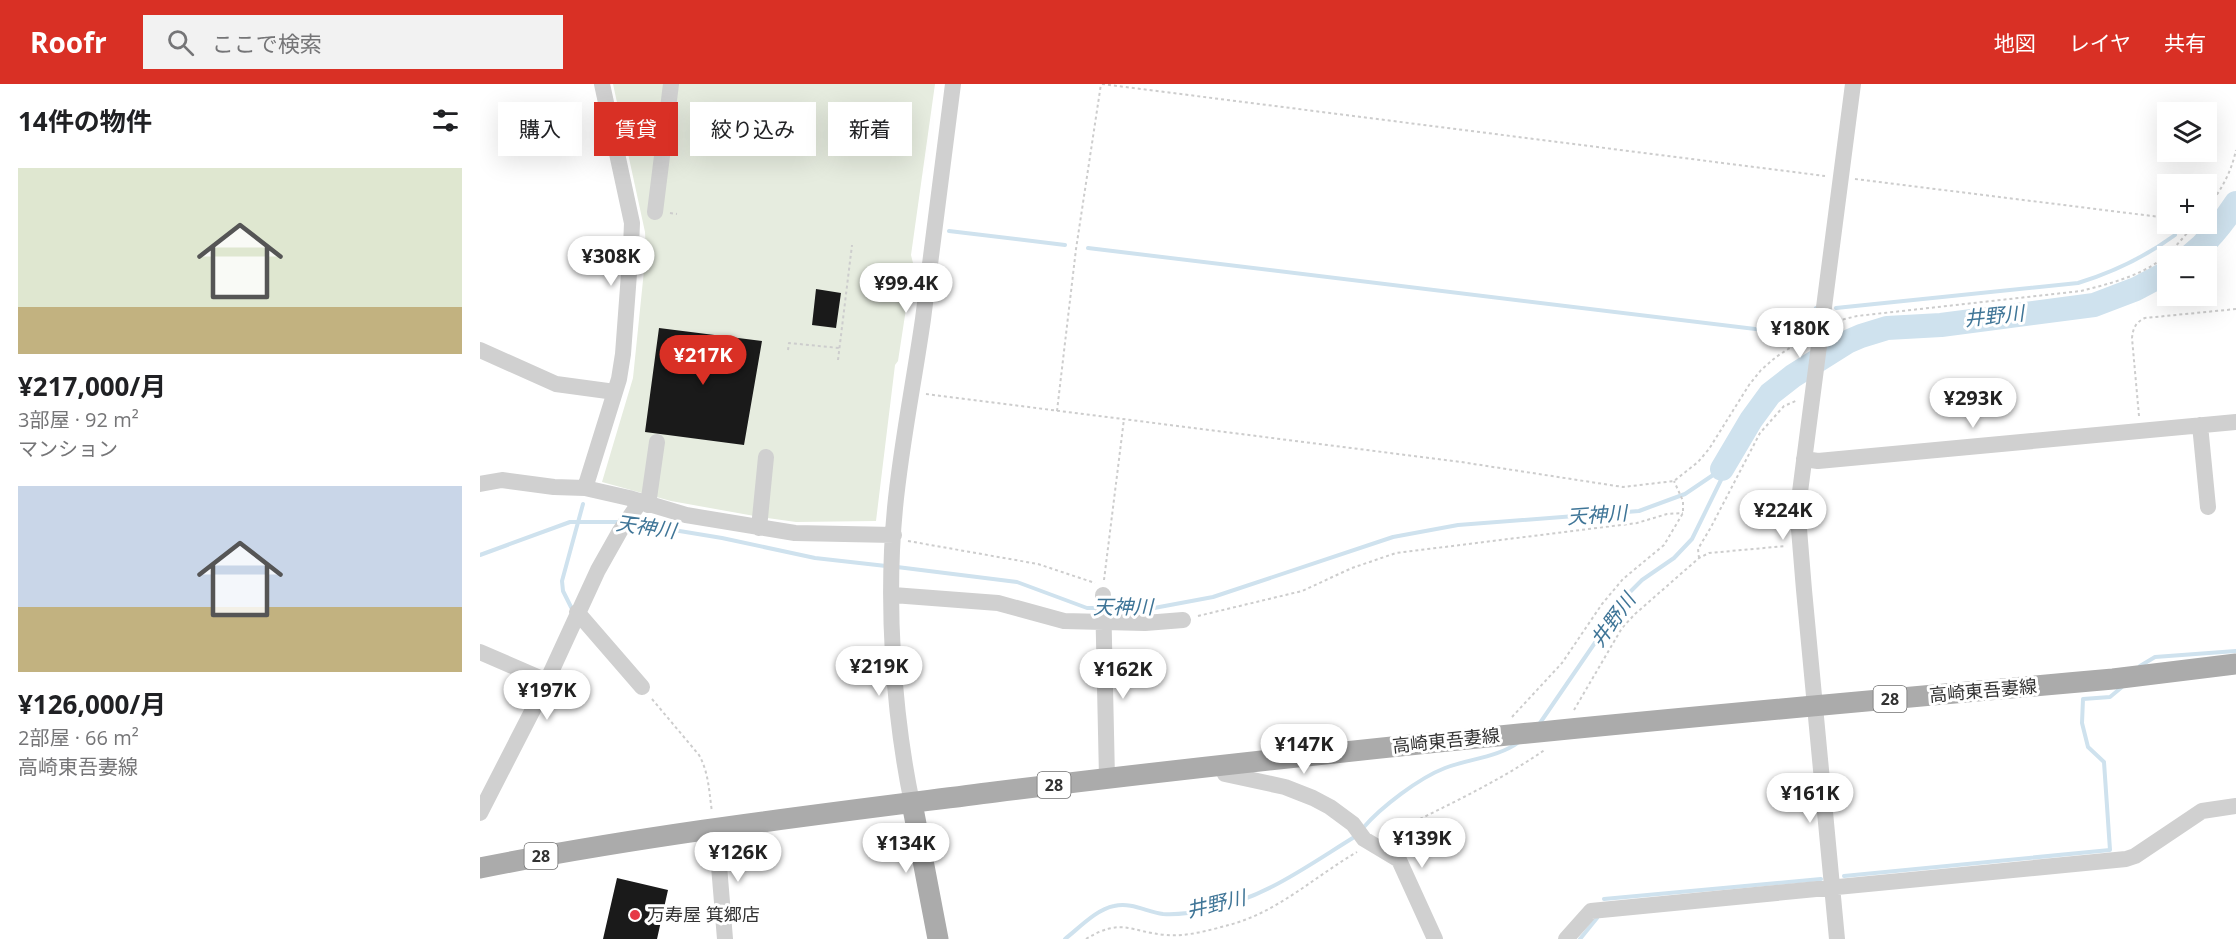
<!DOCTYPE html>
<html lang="ja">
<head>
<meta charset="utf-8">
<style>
  body { margin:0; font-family:"Open Sans","Noto Sans JP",sans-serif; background:#f2f2f2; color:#202124; height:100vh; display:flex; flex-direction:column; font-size:22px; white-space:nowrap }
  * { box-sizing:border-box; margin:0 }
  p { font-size:20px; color:#757577 }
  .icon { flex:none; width:33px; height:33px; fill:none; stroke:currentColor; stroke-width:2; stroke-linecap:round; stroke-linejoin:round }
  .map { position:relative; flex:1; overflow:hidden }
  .sheet { display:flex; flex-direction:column; background:#fff; width:480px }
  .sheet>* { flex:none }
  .top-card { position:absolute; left:18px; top:18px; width:570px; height:54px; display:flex; gap:12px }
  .buttons { position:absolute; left:1677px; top:18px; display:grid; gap:12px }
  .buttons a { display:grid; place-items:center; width:60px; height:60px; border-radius:0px; background:#fff; box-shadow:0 6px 24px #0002; font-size:30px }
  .price { position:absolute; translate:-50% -51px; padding:0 14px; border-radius:21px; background:#fff; color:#222; font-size:20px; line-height:39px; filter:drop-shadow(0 2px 3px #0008) }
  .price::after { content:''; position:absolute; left:50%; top:36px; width:18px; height:14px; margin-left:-9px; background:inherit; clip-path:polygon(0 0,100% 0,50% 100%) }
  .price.active { background:#d93025; color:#fff }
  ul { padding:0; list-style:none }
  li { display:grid; align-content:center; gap:12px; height:318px; padding:0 18px }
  li span { display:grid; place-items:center; height:186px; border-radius:0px; color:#555 }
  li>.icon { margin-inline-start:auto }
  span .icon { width:108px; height:108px; fill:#fffc; stroke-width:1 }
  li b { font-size:26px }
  h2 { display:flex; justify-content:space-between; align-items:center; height:72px; padding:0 18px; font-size:26px }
  .chip { padding:0 21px; border-radius:0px; background:#fff; box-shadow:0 6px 24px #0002; font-size:21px; line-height:54px }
  .chip.active { background:#d93025; color:#fff }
  header { display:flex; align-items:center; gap:36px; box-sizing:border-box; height:84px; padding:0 30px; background:#d93025; color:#fff }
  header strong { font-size:28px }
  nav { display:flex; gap:33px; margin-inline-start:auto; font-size:21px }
  .search { width:420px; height:54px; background:#f2f2f2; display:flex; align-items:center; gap:15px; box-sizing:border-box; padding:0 21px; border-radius:0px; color:#757577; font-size:22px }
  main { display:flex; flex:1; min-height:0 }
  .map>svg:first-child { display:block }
  .green { fill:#e6ecdf }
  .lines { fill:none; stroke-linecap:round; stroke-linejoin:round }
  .stream { stroke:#cfe2ee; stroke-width:4 }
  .river { stroke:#cfe2ee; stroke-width:24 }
  .building { fill:#1a1a1a }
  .path { stroke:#cdcdcd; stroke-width:2; stroke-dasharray:3 3; stroke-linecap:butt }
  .minor { stroke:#d0d0d0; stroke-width:16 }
  .major { stroke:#ababab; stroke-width:21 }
  .poi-dot { fill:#e63946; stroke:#fff; stroke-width:2 }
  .labels { text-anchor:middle; stroke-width:6; stroke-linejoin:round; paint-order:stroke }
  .shield { fill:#fff; stroke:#707070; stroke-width:1.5 }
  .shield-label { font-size:16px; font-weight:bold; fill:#333 }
  .street-label { font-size:18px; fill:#333; stroke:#fff }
  .poi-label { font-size:18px; fill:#333; stroke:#fff; text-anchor:start }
  .water-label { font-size:20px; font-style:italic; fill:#3f7597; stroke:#fff }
</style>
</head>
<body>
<header>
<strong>Roofr</strong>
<div class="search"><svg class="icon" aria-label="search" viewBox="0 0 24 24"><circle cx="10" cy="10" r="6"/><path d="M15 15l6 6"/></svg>ここで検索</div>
<nav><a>地図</a><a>レイヤ</a><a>共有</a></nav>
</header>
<main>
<section class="sheet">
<h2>14件の物件<svg class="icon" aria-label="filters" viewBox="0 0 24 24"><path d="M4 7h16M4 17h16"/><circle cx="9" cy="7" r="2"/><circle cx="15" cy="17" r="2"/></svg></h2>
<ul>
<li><span style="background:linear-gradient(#dfe7d0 75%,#c2b280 0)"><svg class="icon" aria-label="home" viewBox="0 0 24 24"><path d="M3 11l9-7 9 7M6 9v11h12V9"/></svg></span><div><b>¥217,000/月</b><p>3部屋 · 92 m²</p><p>マンション</p></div></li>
<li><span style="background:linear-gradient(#c9d6e8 65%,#c2b280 0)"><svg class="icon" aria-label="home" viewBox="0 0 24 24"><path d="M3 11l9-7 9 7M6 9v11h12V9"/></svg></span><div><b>¥126,000/月</b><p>2部屋 · 66 m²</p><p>高崎東吾妻線</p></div></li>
</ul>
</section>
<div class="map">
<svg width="1756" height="855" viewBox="0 0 1756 855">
  <rect width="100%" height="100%" fill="#fff"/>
  <path class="green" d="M133 0H455L431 171 433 179 418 277 415 281 396 437 316 438 280 433 191 417 122 398 153 294 166 167 165 148Z"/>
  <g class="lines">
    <path class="stream" d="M469 147 585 161
      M608 164 1316 250 1322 247 1336 224
      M1356 224 1598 199C1634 188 1665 173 1695 151
      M151 439 242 454 335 474 406 482
      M0 471 90 438H140
      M417 483 537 498 607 524H620
      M91 523 83 507 82 497 103 420
      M627 524H674L733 513 913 453 978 441 1159 427 1205 410 1242 385
      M1660 582 1675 573 1756 567
      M1060 639 1149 509 1162 496 1194 474 1212 455 1241 396 1242 386
      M883 744C901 723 939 694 965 684 989 675 1019 673 1039 658
      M1364 792 1630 766 1624 678 1608 663 1602 639 1603 615 1630 613 1642 603
      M1124 815 1341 795
      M585 855C599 844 617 825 634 822 652 818 667 828 683 830 697 831 716 828 729 825 784 815 830 780 876 752
      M1100 855 1117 834"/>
    <path class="river" d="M1710 172C1729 157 1743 139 1756 119
      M1242 385 1271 336 1290 310 1313 292 1367 258 1381 252 1407 244 1461 241 1614 221 1656 205 1688 188"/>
  </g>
  <path class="building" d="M336 205 361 209 356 244 332 241Z
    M179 244 282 257 264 361 165 348Z
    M137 794 188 806 177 855H123Z"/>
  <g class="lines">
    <path class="path" d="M622 0 1345 92
      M1375 95 1688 134
      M1726 125C1741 107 1751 89 1756 66
      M190 129 197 130
      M1357 237 1377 232 1601 207C1632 199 1666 191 1690 168 1699 159 1707 149 1715 140
      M308 266 309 259 359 264
      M358 276 372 161
      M446 310 981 378 1143 403 1194 397 1218 378 1229 365 1269 301 1281 286 1296 273 1325 254
      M577 327 596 165 621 0
      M1659 332 1652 254C1653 244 1656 238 1665 234L1756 225
      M428 457 558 480 615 499
      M1219 474 1218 465 1231 443 1280 349 1304 322 1318 316
      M624 496 644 335
      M718 532 822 507 872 484 916 469 1157 439 1187 430 1203 429
      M172 615 219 671C229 689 229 708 232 728
      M1094 626 1142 544 1155 530 1219 474 1229 469 1306 462
      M1032 633 1082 579 1122 520 1143 495 1184 461 1203 429V417L1194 397
      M908 751C961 724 1017 699 1066 665
      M606 855C642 833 650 848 686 851 706 853 730 846 749 841 798 828 834 793 877 768"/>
    <path class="minor" d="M175 128 191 0
      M0 266 76 300 135 308
      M1720 341 1728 423
      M1324 375 1338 377 1756 338
      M0 400 22 396 74 403 105 404 149 414 206 431 315 449 414 451
      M105 404 139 295 143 270 151 163 152 139 122 0
      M168 421 177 358
      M279 444 286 373
      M413 511 518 519 584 537 665 539 703 536
      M623 511 627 694
      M97 528 162 603
      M0 568 67 597
      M741 681 745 690 805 703 833 714 850 723 873 740 884 755 919 776 955 855
      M432 719C413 628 406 517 415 424 421 361 434 298 443 235 453 157 463 78 473 0
      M0 729 60 612 118 486 140 447 160 418
      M236 745 245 855
      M1086 855 1111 827 1646 775 1655 772 1722 727 1756 722
      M1357 855 1324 506 1319 445 1320 408 1373 0"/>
    <path class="major" d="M432 719 458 855
      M0 784C170 750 343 730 515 708 886 662 1260 628 1633 595L1756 580"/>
  </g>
  <circle class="poi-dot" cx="155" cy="831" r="6"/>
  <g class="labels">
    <g class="shield">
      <rect x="1393.5" y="602" width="33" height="26" rx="4.5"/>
      <rect x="557.5" y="688" width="33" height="26" rx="4.5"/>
      <rect x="44.5" y="759" width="33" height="26" rx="4.5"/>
    </g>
    <g class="shield-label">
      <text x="1410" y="621">28</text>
      <text x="574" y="707">28</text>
      <text x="61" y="778">28</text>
    </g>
    <g class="street-label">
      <text transform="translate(1503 607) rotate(-5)" y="6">高崎東吾妻線</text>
      <text transform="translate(966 657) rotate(-6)" y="6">高崎東吾妻線</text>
    </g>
    <g class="poi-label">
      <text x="167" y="837">万寿屋 箕郷店</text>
    </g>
    <g class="water-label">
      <text transform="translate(1514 232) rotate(-6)" y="7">井野川</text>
      <text transform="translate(1117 431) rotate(-4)" y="7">天神川</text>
      <text transform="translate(166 443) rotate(8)" y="7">天神川</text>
      <text x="643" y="530">天神川</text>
      <text transform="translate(1133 536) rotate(-54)" y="7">井野川</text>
      <text transform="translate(736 820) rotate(-13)" y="7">井野川</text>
    </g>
  </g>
</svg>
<div class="buttons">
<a><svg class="icon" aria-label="layers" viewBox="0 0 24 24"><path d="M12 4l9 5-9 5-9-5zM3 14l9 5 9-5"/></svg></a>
<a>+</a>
<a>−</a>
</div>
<b class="price" style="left:131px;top:203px">¥308K</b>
<b class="price" style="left:426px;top:230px">¥99.4K</b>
<b class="price" style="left:1320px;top:275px">¥180K</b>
<b class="price active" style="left:223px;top:302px">¥217K</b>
<b class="price" style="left:1493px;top:345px">¥293K</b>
<b class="price" style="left:1303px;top:457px">¥224K</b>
<b class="price" style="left:399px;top:613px">¥219K</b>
<b class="price" style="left:643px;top:616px">¥162K</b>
<b class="price" style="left:67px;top:637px">¥197K</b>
<b class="price" style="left:824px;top:691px">¥147K</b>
<b class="price" style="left:1330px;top:740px">¥161K</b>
<b class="price" style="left:942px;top:785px">¥139K</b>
<b class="price" style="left:426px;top:790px">¥134K</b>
<b class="price" style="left:258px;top:799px">¥126K</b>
<div class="top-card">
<a class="chip">購入</a>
<a class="chip active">賃貸</a>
<a class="chip">絞り込み</a>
<a class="chip">新着</a>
</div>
</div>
</main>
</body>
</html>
